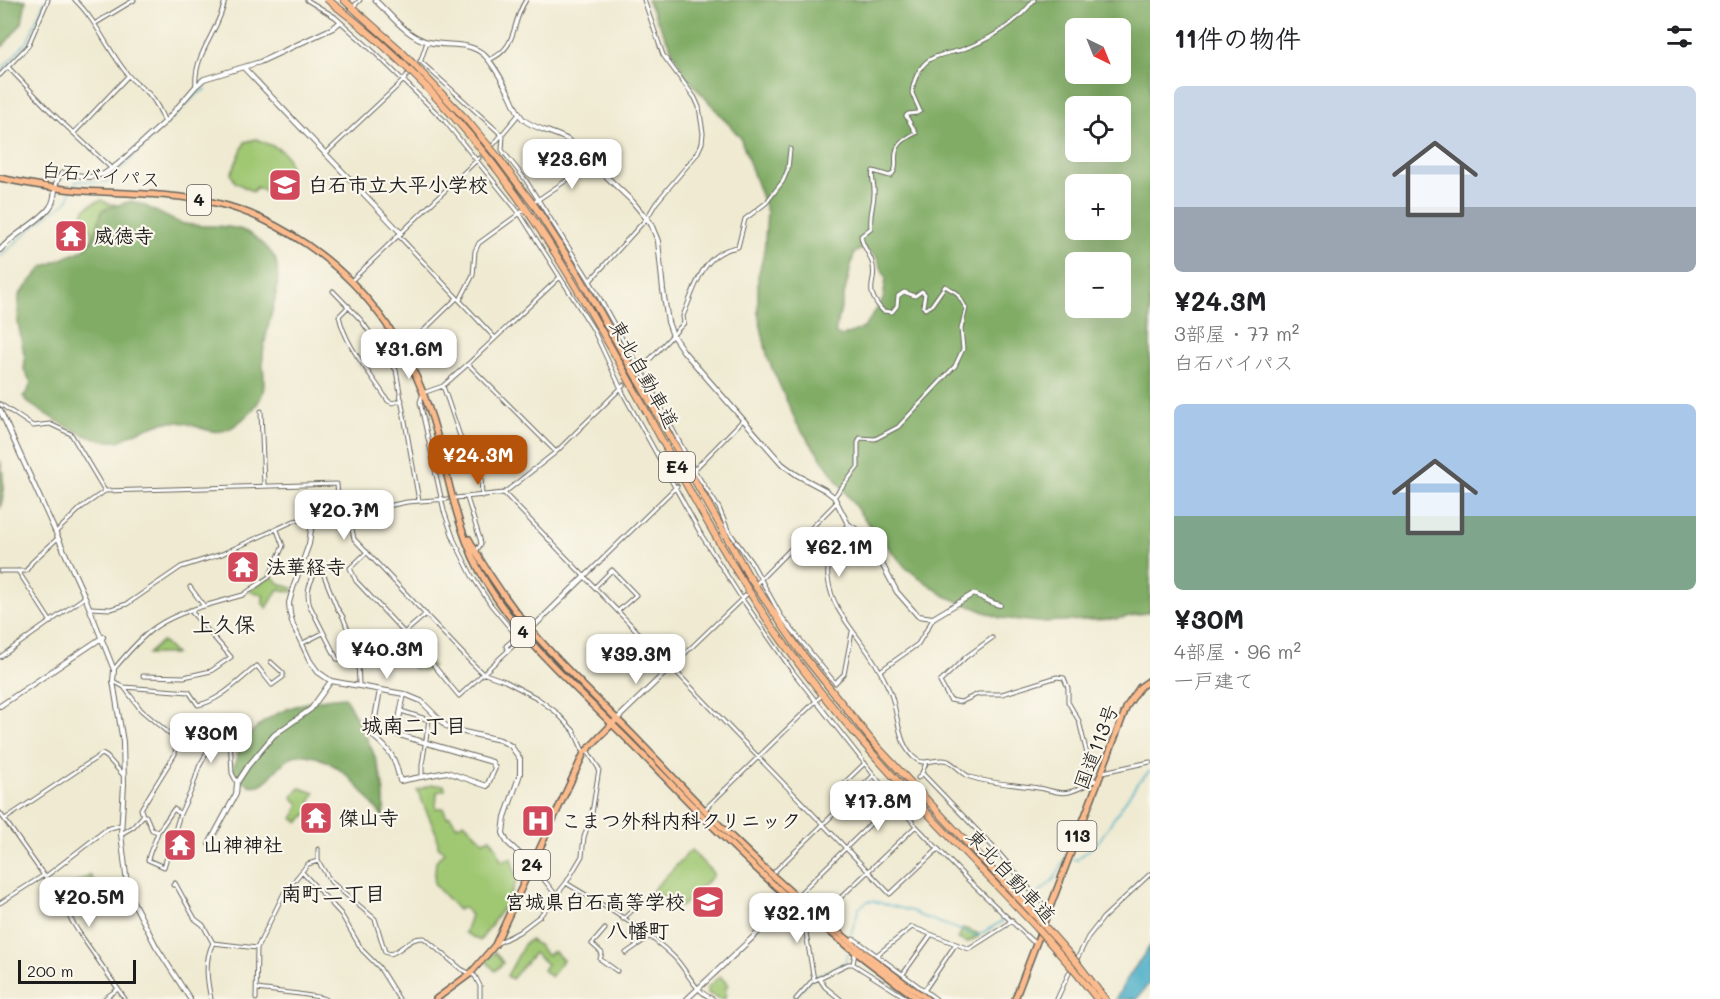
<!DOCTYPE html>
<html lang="ja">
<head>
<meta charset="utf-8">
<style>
  body { margin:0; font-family:Mali,"Klee One",sans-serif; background:#f6f6f6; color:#202124; height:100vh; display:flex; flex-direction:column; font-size:22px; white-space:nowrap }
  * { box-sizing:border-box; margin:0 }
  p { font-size:20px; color:#757577 }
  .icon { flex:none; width:33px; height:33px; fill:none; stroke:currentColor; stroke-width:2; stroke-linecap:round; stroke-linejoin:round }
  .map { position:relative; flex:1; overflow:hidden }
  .panel { display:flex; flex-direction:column; background:#fff; width:570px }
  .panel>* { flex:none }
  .needle { width:39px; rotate:137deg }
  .tools { position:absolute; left:1065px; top:18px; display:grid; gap:12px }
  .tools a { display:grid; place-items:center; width:66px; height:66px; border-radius:9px; background:#fff; box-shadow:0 6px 24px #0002; font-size:30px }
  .scale { position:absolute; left:18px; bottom:15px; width:118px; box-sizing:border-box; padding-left:6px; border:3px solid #1c1c1c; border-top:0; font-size:16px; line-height:21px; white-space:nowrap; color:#1c1c1c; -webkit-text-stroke:4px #fbf7ec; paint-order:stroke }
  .price { position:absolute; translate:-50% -51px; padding:0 14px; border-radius:12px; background:#fff; color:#222; font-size:20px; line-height:39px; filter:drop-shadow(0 2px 3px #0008) }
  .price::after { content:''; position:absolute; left:50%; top:36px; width:18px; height:14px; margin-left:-9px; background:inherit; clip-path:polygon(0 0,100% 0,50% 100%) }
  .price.active { background:#b45309; color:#fff }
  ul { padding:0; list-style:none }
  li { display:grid; align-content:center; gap:12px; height:318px; padding:0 24px }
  li span { display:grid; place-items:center; height:186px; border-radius:9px; color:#555 }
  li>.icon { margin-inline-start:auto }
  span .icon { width:108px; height:108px; fill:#fffc; stroke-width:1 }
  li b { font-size:26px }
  h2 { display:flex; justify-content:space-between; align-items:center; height:72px; padding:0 24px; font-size:26px }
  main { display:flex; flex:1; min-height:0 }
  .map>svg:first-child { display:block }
  .green { fill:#a0c873; stroke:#5e7248; stroke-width:1.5 }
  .forest { fill:#80ac65; stroke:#4e6440; stroke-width:1.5; fill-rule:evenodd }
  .water { fill:#47acc6; stroke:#326471; stroke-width:1.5 }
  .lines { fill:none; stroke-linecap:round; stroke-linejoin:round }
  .stream { stroke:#47acc6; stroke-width:1.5 }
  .minor-tunnel { stroke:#c5c1ad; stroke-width:3; stroke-dasharray:3 1.5; stroke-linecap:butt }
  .minor-casing { stroke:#66645b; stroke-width:5 }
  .tertiary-casing { stroke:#66645b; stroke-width:6 }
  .primary-casing { stroke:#66645b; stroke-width:8 }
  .trunk-casing { stroke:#66645b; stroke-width:8 }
  .motorway-casing { stroke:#66645b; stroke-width:8 }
  .minor { stroke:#fff; stroke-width:3 }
  .tertiary { stroke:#fff; stroke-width:4 }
  .primary { stroke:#fbbb8d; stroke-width:5 }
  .trunk { stroke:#fbbb8d; stroke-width:5 }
  .motorway { stroke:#fbbb8d; stroke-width:6 }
  .motorway-bridge-casing { stroke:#66645b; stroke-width:8; stroke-linecap:butt }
  .motorway-bridge { stroke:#fbbb8d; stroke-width:6 }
  .labels { text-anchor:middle; stroke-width:4.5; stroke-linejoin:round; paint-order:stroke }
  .shield { fill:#fbf7ec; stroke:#5f5e5a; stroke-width:1.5 }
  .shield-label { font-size:18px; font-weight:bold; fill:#1c1c1c }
  .street-label { font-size:20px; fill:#1c1c1c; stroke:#fbf7ec }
  .poi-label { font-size:20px; font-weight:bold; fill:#1c1c1c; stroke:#fbf7ec; text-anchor:start }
  .neighbourhood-label { font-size:21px; font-weight:bold; fill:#1c1c1c; stroke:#fbf7ec }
</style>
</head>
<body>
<main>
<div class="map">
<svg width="1150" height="999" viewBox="0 0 1150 999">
  <rect width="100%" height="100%" fill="#fbf7ec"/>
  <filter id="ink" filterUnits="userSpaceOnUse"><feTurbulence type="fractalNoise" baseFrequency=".0167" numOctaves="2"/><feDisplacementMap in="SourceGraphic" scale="12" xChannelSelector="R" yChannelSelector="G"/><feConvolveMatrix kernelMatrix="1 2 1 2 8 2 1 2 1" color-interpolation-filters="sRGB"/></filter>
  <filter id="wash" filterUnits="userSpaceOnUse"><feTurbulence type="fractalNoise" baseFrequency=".008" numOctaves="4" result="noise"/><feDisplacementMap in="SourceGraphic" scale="24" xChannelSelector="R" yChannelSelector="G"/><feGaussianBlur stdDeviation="1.35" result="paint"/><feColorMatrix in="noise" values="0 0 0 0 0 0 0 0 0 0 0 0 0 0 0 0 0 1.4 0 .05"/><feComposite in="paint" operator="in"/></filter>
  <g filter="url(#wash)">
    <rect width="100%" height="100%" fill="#efead1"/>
    <path class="green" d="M256 139C281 150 291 149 290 179L273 195 256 187 253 192 235 182 231 174 245 142Z
      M101 200 109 204H114L131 213 73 270 92 237 91 228 80 224C82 209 87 205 101 200Z
      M271 576 282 585 293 588 292 592 278 589 267 608 263 604V595L249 591Z
      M162 641 175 654H148Z
      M424 657 433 666 427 671 412 668Z
      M431 785H444L445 790 437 792 436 808H443L447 817 450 816 457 826 464 822 483 841 490 838 497 848 501 861 511 858 517 879 509 899 480 941 465 933 471 915 463 907 458 910 434 884 436 861 444 852 438 846 437 835 417 790Z
      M300 788 315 793 310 802 313 805 314 816 307 814 299 822 293 819 299 804 292 797Z
      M691 850 713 873V876L681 907 652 891Z
      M90 875 94 881 76 894 71 886Z
      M963 928 977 933 979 936 967 943 958 939Z
      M530 940 538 945 547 955 554 951 563 960 551 977 543 970 547 964 534 953 512 979 507 976 525 943Z
      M495 952 503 963 495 971 486 961Z
      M720 976 728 985 726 988 725 999H720L707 993V988Z"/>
    <path class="forest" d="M0 0H26L22 23 3 46 0 47Z
      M647 0H1150V612L1117 619 1038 622 1000 618 945 596 906 568 862 516 797 424 768 359 758 313V276L764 254 767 212 740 137 685 75ZM1076 28H1120V74H1076ZM1076 106H1120V152H1076ZM1076 184H1120V230H1076ZM864 248 877 258 886 278 883 300 864 328 842 336 835 333 852 262 854 253ZM1076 262H1120V308H1076Z
      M131 201C149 205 163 217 181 223 205 230 235 220 256 238 262 243 274 254 276 261 283 290 265 326 263 355 262 367 266 380 263 392 259 405 245 418 234 426 214 440 197 423 178 422 160 420 145 429 130 435 127 437 122 440 118 441 91 445 49 416 27 402L23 396 28 391 31 382 24 370 25 359 18 323 19 295 43 267 83 250 94 238 102 210Z
      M0 460C5 477 5 492 0 509Z
      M345 697C365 734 390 774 383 817 363 792 341 760 307 755 271 749 270 813 232 772 235 764 237 753 242 745 263 711 308 699 345 697Z"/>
    <path class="water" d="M1150 946V982L1137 999H1116L1126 980Z"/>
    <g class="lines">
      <path class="stream" d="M0 72 28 40 45 0
        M73 187 77 181 105 182 114 177 143 146 197 94 206 89
        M0 257 36 224 67 202 71 191
        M1073 859 1077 860 1099 841 1138 782 1150 771
        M1038 894 1054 879 1066 857
        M851 934 859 908 868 901H873L915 912 918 915 977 936 1006 919
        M793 999 810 979 845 963 848 953"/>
    </g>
  </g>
  <g filter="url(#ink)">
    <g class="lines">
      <path class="minor-tunnel" d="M677 486 691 473"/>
      <defs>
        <path id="minor" d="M75 0C97 21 108 51 128 75 134 83 142 87 149 94 156 102 161 112 165 122
          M307 0 335 17 374 52 444 120 520 214 593 329 624 395 702 536 742 599 793 672 881 784 916 826 967 879 1032 941 1037 943
          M355 5 360 0
          M96 23 134 0
          M421 60 427 42
          M489 60C519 47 510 24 526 0
          M420 61 503 136 502 150 525 179 590 281 625 344 641 369 694 470 719 508 728 530 753 565 781 616 835 683
          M8 67 51 112 112 169
          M0 75 28 46 48 0
          M196 86C193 54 220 30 225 0
          M74 133 128 76
          M494 144 519 114
          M325 154 404 80 407 75
          M536 201 570 178 587 160
          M398 235 495 338
          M351 281 479 158
          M590 281 647 218 656 203 697 154 702 143 703 133 699 107 695 98 663 55 644 0
          M333 291 361 320 396 370 419 501
          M460 300 473 275 475 251 479 243 523 211
          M349 306 339 316C346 348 371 373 388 401L393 403 402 400
          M418 336 457 298
          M468 364 443 386 423 393 420 402 444 511 454 540 472 576 491 605 515 634 513 640 506 646 508 650
          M638 372 684 323 683 316C696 286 702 252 738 247L745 219 766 203 783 181 788 169 790 149
          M443 386 461 439 473 447 475 451 481 478 482 496
          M0 404 33 426 50 424 71 434 105 491
          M261 411 264 485
          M556 452 468 364 560 277
          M694 470 743 420
          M504 493 890 894 938 849
          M834 497 858 467V443L860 438 875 439 898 427 955 366 963 349 961 329 966 308 957 293 945 286 931 306 925 309 923 306 925 294 922 291 915 296 904 292 898 296 897 306 892 312 883 311C861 287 879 283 872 262 869 252 862 246 861 236L871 228C869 211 875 204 874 190 874 183 871 178 873 171L890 176C905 164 881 149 916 133L906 116 908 114 917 113 920 111 912 93C913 81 919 67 929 60 938 54 951 53 961 50 989 40 1016 24 1034 0
          M455 498 504 493 556 452 624 385
          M467 498 480 539 481 544 477 550
          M349 514 354 539 467 658 482 673 505 681 537 698 556 712 574 731 584 753
          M848 524C836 538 826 558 828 578 831 603 844 619 858 638 870 654 881 671 889 689 899 710 896 746 917 760 926 766 937 757 948 761 956 765 962 774 970 777 991 784 1016 784 1038 788 1049 789 1057 795 1069 792 1078 790 1086 785 1094 781L1098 782
          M56 532 82 507 105 491 337 484 339 514
          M367 552 350 568 356 581 426 656 459 696 525 635
          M0 571H26L32 562 58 538
          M18 571 51 622
          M585 576 677 486
          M757 583 837 502
          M595 587 612 570 636 595 618 611
          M204 606 243 595 269 577 283 546 277 530
          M90 608 111 609 127 604 181 567 222 554 294 521 332 514H349L407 502 447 499
          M404 633 426 614
          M992 638 966 657 940 682 950 700 961 702 978 694H1002L1057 677 1064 678 1068 688V702L1079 721 1093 779 1096 781
          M303 643 323 633
          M0 657 85 597
          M358 662 337 659 310 606C305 591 310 583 317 569L321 568 337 608 343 617 348 630 358 662 359 684
          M672 666 746 595
          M114 669C144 633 158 619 204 606L190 587
          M880 671 918 644 933 619
          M143 676 184 677 211 671 231 657 190 610
          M113 681 124 687 189 692 198 705C220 701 240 679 257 666L272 685 283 677V673L271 662
          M835 683 844 674 852 632
          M124 687 141 710 172 736 176 744 175 754 141 809 143 816H146L152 830 158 832 174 809 180 814
          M401 711 429 720 422 765V777
          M1103 772 1150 762
          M922 773 997 851 1039 900 1049 909
          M918 778 922 773 926 763
          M840 787 865 763
          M705 809 821 696
          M0 813 45 877 78 931 125 999
          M5 819 102 754 107 757 123 775
          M158 832C155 843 150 849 148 860L164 867 180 814 192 789 199 767 211 745 221 734 230 739 232 773 237 783
          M121 834 133 827 143 816
          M318 849V861L331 882 375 919 385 952 390 954C403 950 409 937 424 938L461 969 475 976 480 986V999
          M533 866 556 895
          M775 871 874 775
          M302 872 341 914 362 950 379 967 399 999
          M45 877 107 829 121 825
          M566 883C602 905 641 926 673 956 687 969 693 991 713 999
          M173 885 175 883 195 919 203 925 213 943 257 948
          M797 896 903 792
          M0 903 44 875
          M820 917 916 826
          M623 919 638 905
          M605 929 592 944 602 953 600 959 617 971
          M851 942 853 939 856 940 936 999
          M496 944 519 932 540 916 566 883 582 856 584 837 592 813 599 769 587 750
          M626 953 649 937
          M877 955 912 927 969 949 1005 926 1012 920
          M1076 961 1088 937 1103 918 1150 874
          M853 964 855 953
          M903 974 931 935
          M819 978 825 987 840 999
          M814 980 806 933 816 921
          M258 989C270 991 318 995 325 999
          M924 991 955 945
          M104 999 118 989
          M211 999C207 981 204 960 213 943
          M256 999 257 948 284 893 308 864 318 861
          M796 999 811 982 848 964H853L908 999
          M1057 999 1071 969"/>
        <path id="tertiary" d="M375 0C390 14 408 38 429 42 448 47 465 41 482 53 493 62 503 82 510 95 514 103 517 113 523 119 533 129 555 132 568 140L632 201 651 224 658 241 663 290 668 322 673 336 684 352 782 464 797 475 825 490 834 497 848 524 874 541 880 552 882 564 897 592 918 616 933 618 973 594C983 597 990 603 1000 605
          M244 68 401 233
          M0 250C14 233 40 222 50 207 58 197 51 182 63 173L90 177 104 174 117 165 165 122 196 86 204 79 260 62 333 28 339 23
          M0 410 85 597 114 670 113 681 123 742 124 784 121 834 128 892 156 946 190 999
          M313 516 309 544 293 588 289 603 290 614 293 625 310 661 318 672 331 681 404 694 421 701 446 726 464 732 500 740 511 746 520 759V774L505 817 503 833 507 842 532 865
          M525 635 585 576
          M380 690 372 735C391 751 395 757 400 781L447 772 487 786 495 768 492 762 396 734 404 694
          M0 706 103 637
          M616 720 672 666
          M209 844 236 794 237 783 248 766 274 735 311 709 331 681
          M687 999 797 896"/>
        <path id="primary" d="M436 999 470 974 495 945 584 753 616 720"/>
        <path id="trunk" d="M0 178C28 184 56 189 85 191 129 194 172 193 216 203 247 210 279 226 306 244 373 290 416 357 437 435 450 486 459 539 487 584 525 645 583 694 633 745 675 787 715 831 759 871 809 918 863 959 918 999
          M469 539C511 620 571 673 634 736 668 771 700 807 735 840 794 898 859 951 927 999
          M1015 999 1127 706 1140 687 1150 680"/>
        <path id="motorway" d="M328 0C424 72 503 167 565 269 633 379 688 498 759 607 836 726 940 825 1037 928
          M344 0 399 49 466 119 497 156 536 208 580 277 748 575 800 651 872 741 1040 921
          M1078 964 1105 999
          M1074 970 1097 999"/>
      </defs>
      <use href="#minor" class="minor-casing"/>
      <use href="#tertiary" class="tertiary-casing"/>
      <use href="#primary" class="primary-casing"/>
      <use href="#trunk" class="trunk-casing"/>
      <use href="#motorway" class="motorway-casing"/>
      <use href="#minor" class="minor"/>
      <use href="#tertiary" class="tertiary"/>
      <use href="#primary" class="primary"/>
      <use href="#trunk" class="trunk"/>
      <use href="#motorway" class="motorway"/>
      <defs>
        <path id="motorway-bridge" d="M1040 921 1078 964
          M1037 928 1074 970"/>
      </defs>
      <use href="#motorway-bridge" class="motorway-bridge-casing"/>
      <use href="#motorway-bridge" class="motorway-bridge"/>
    </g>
  </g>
  <defs>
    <symbol id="school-square" viewBox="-11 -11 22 22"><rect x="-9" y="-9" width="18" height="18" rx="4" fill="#d1495b" stroke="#fbf7ec"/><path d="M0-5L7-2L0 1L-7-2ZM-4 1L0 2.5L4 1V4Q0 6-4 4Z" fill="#fff"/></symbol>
    <symbol id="temple-square" viewBox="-11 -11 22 22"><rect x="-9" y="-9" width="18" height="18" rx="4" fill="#d1495b" stroke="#fbf7ec"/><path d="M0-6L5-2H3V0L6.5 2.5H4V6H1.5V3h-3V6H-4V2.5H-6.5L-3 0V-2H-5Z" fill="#fff"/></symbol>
    <symbol id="hospital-square" viewBox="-11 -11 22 22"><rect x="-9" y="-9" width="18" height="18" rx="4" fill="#d1495b" stroke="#fbf7ec"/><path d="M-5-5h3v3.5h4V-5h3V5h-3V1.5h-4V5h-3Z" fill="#fff"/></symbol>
  </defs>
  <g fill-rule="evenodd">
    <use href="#school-square" x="266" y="166" width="38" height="38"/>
    <use href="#temple-square" x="52" y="217" width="38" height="38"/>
    <use href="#temple-square" x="224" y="548" width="38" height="38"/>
    <use href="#temple-square" x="297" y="799" width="38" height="38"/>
    <use href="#hospital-square" x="519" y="802" width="38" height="38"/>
    <use href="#temple-square" x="161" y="826" width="38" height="38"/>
    <use href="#school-square" x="689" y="883" width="38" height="38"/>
  </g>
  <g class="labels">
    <g class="shield">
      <rect x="187" y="185" width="24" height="30" rx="4.5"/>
      <rect x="659" y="452" width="36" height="30" rx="4.5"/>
      <rect x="511" y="617" width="24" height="30" rx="4.5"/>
      <rect x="1057.5" y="821" width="39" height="30" rx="4.5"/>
      <rect x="514" y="850" width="36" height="30" rx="4.5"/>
    </g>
    <g class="shield-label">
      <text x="199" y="206">4</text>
      <text x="677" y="473">E4</text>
      <text x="523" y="638">4</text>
      <text x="1077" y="842">113</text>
      <text x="532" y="871">24</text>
    </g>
    <g class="street-label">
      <text transform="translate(101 175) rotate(5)" y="7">白石バイパス</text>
      <text transform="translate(644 374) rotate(61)" y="7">東北自動車道</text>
      <text transform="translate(1096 747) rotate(-69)" y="7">国道113号</text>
      <text transform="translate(1011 876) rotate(47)" y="7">東北自動車道</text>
    </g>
    <g class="poi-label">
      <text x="308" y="192">白石市立大平小学校</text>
      <text x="94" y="243">威徳寺</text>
      <text x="266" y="574">法華経寺</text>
      <text x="339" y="825">傑山寺</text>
      <text x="561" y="828">こまつ外科内科クリニック</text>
      <text x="203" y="852">山神神社</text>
      <text x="685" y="909" text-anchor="end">宮城県白石高等学校</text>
    </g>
    <g class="neighbourhood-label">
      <text x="224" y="632">上久保</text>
      <text x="414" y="733">城南二丁目</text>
      <text x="333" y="901">南町二丁目</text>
      <text x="638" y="938">八幡町</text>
    </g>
  </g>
</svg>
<div class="tools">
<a><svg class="needle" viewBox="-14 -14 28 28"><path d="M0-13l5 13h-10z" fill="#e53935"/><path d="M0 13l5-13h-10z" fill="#757577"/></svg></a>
<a><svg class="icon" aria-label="locate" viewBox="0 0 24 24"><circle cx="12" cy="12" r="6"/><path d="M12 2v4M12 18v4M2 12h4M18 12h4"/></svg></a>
<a>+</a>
<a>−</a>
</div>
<div class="scale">200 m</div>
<b class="price" style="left:572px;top:190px">¥23.6M</b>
<b class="price" style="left:409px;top:380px">¥31.6M</b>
<b class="price active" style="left:478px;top:486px">¥24.3M</b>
<b class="price" style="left:344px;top:541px">¥20.7M</b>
<b class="price" style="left:839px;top:578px">¥62.1M</b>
<b class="price" style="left:387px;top:680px">¥40.3M</b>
<b class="price" style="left:636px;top:685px">¥39.3M</b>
<b class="price" style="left:211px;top:764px">¥30M</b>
<b class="price" style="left:878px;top:832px">¥17.8M</b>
<b class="price" style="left:89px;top:928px">¥20.5M</b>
<b class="price" style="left:797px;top:944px">¥32.1M</b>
</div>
<section class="panel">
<h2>11件の物件<svg class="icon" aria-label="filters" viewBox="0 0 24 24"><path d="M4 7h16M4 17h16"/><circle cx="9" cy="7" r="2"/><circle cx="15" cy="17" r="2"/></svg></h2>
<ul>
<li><span style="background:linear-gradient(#c9d6e8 65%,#9aa5b1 0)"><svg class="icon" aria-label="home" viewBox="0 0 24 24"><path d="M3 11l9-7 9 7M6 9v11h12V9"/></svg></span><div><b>¥24.3M</b><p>3部屋 · 77 m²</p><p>白石バイパス</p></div></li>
<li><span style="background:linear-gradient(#a9c7e8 60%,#7fa58c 0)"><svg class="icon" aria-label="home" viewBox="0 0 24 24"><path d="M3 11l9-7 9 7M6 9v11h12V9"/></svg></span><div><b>¥30M</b><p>4部屋 · 96 m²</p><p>一戸建て</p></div></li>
</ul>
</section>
</main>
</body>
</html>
